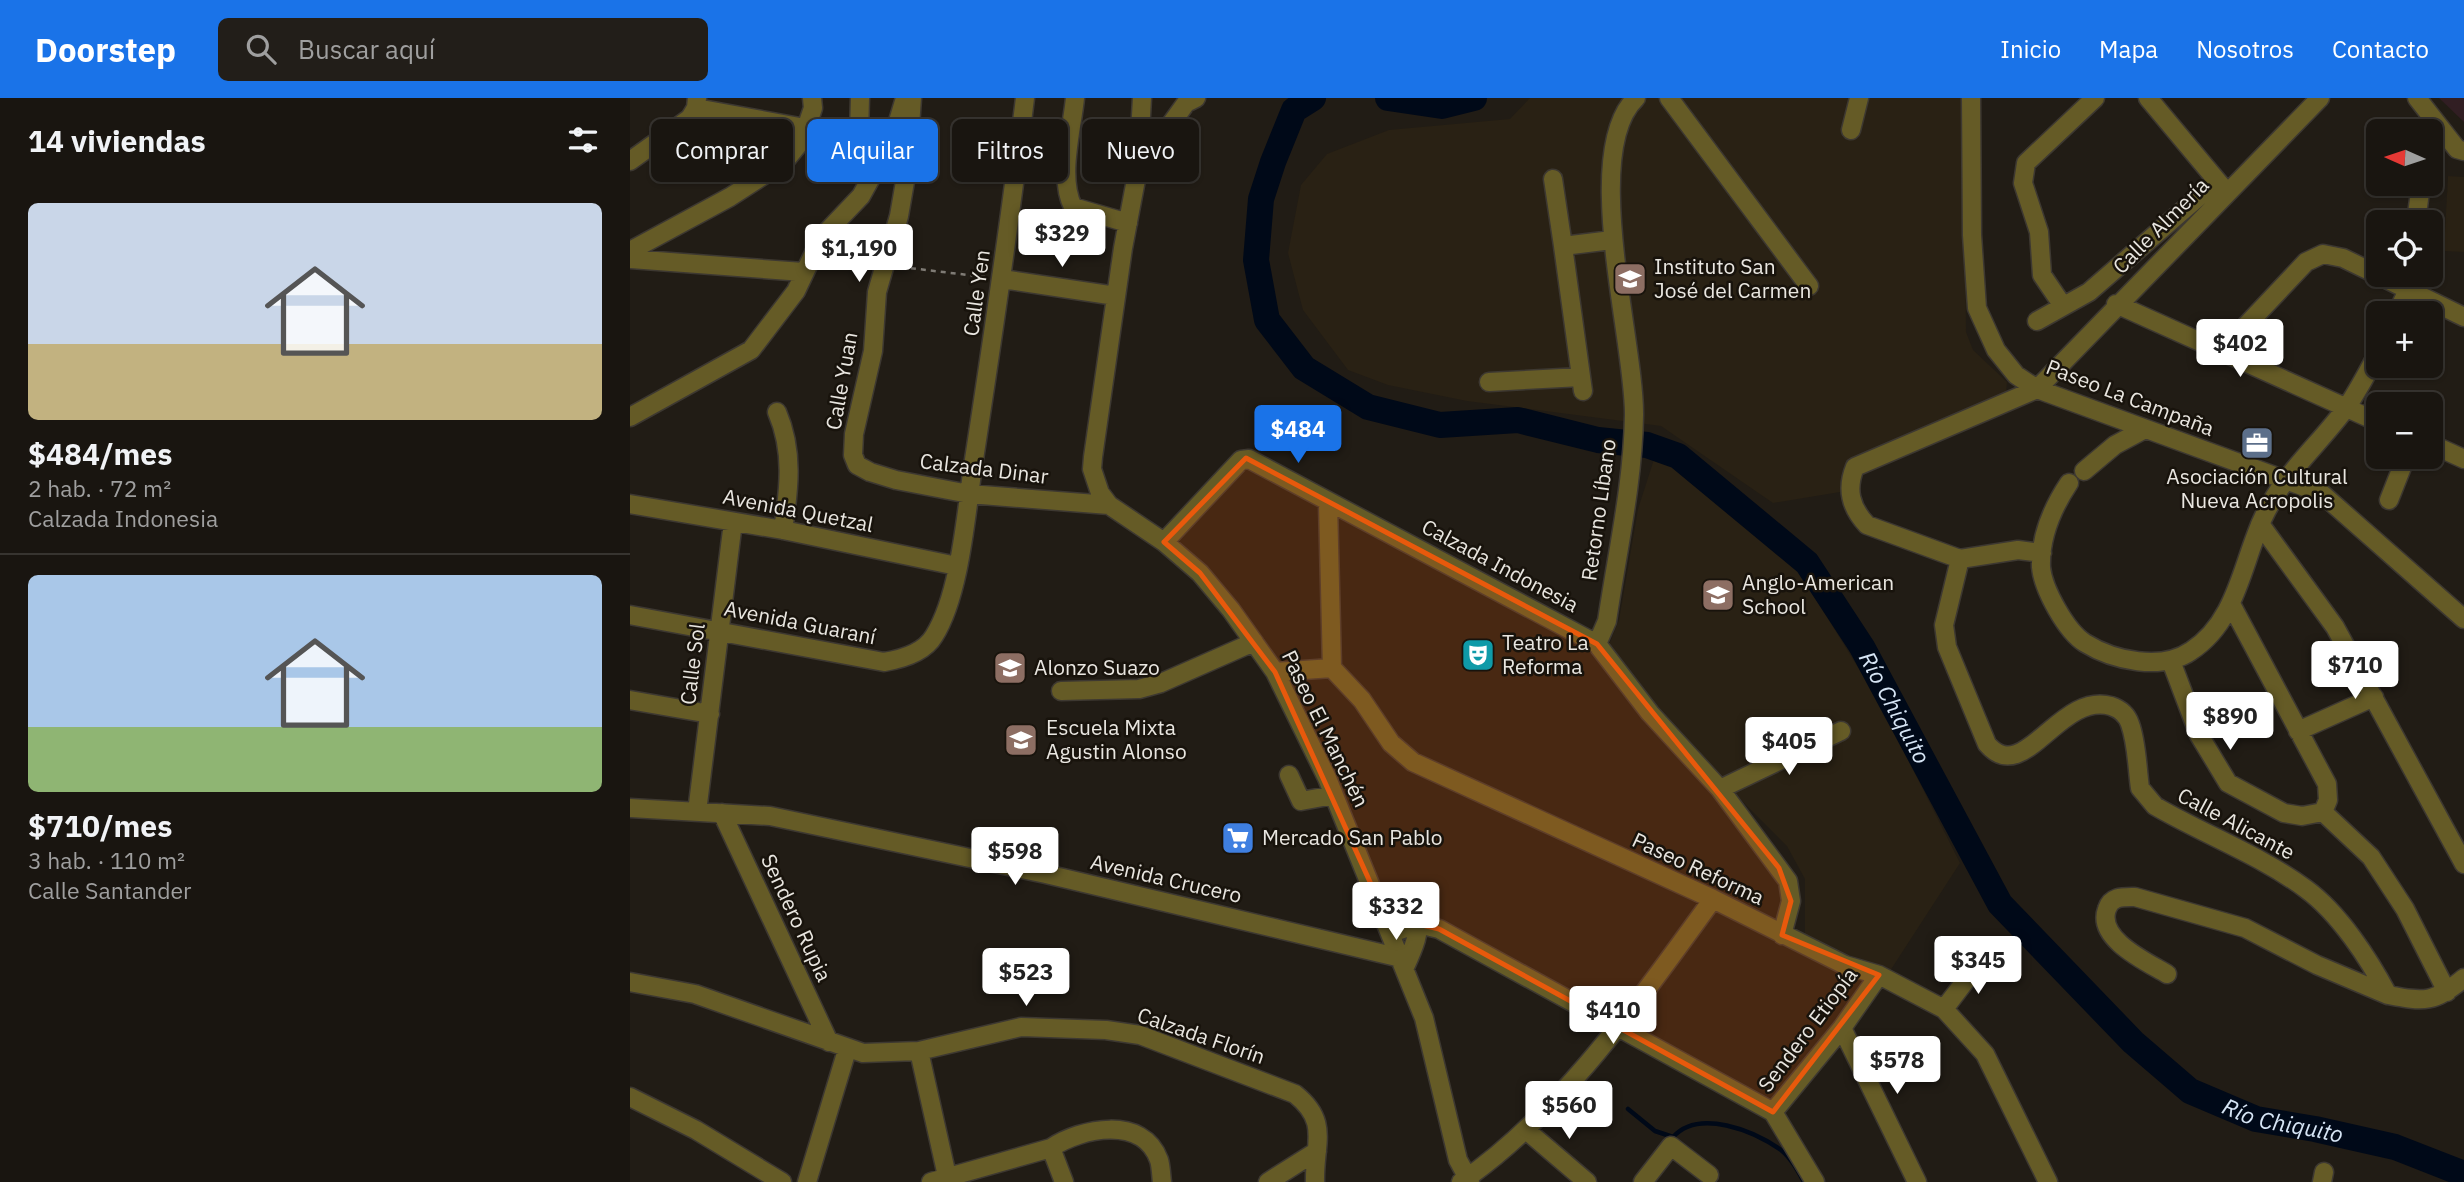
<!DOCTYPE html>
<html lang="es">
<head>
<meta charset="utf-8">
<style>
  body { margin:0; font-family:"IBM Plex Sans",sans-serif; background:#221e19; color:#f1f3f6; height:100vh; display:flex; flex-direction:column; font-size:26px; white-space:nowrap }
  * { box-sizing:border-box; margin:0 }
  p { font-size:23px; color:#9f9f9f }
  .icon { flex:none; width:38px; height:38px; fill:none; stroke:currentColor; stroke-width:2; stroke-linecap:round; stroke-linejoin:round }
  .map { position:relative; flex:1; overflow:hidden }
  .details { display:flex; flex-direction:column; background:#191510; width:630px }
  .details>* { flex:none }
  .banner { position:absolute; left:21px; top:21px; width:665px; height:63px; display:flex; gap:14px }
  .needle { width:46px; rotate:273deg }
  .buttons { position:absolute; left:1736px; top:21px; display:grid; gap:14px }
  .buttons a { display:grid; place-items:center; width:77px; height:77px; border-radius:10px; background:#191510; box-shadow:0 2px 5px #0004,0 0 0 2px #373430; font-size:35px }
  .price { position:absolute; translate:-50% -60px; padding:0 16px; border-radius:7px; background:#fff; color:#222; font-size:23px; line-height:46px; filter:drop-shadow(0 2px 4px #0008) }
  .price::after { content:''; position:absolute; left:50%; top:42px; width:21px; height:16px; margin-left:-10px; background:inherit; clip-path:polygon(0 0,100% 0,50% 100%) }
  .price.active { background:#1a73e8; color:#fff }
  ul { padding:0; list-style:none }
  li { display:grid; align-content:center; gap:14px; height:371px; padding:0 28px }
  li+li { border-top:2px solid #373430 }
  li span { display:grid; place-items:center; height:217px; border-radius:10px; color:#555 }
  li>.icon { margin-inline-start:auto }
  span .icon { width:126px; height:126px; fill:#fffc; stroke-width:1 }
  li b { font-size:30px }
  h2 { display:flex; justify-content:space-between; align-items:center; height:84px; padding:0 28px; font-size:30px }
  .tag { padding:0 24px; border-radius:10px; background:#191510; box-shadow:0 2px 5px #0004,0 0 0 2px #373430; font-size:24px; line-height:63px }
  .tag.active { background:#1a73e8; color:#fff }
  header { display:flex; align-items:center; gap:42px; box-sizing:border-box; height:98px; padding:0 35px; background:#1a73e8; color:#fff }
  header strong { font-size:33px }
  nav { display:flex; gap:38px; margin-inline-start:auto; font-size:24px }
  .search { width:490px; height:63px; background:#221e19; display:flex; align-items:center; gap:18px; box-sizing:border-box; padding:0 24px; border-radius:10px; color:#9f9f9f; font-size:26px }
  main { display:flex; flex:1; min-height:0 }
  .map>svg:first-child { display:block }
  .built { fill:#292114 }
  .medical { fill:#311e23 }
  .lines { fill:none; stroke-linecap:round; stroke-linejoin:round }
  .stream { stroke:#000918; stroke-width:4.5 }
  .river { stroke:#000918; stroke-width:26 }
  .minor-casing { stroke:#3d3831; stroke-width:21 }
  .path { stroke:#7f7b75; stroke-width:2.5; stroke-dasharray:5 5; stroke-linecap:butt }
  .minor { stroke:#655b26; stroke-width:18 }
  .marked { fill:#e8590c; fill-opacity:0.2; stroke:#e8590c; stroke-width:5; stroke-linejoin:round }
  .labels { text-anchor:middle; stroke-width:5; stroke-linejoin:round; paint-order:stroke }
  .street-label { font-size:21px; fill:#e9e6e0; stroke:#18130c }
  .poi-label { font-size:21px; fill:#e9e6e0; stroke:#18130c; text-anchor:start }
  .water-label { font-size:23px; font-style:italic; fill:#d6e5f5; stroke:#18130c }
</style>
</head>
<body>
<header>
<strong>Doorstep</strong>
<div class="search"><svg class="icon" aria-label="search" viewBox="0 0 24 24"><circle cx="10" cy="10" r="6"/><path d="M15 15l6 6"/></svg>Buscar aquí</div>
<nav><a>Inicio</a><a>Mapa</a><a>Nosotros</a><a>Contacto</a></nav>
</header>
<main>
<section class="details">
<h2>14 viviendas<svg class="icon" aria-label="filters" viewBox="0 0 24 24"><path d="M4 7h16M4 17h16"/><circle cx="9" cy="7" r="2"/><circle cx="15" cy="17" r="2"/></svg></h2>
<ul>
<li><span style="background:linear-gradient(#c9d6e8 65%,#c2b280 0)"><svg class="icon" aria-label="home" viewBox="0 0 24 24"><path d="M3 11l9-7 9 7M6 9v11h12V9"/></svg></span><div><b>$484/mes</b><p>2 hab. · 72 m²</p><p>Calzada Indonesia</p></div></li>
<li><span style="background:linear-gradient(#a9c7e8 70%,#8fb573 0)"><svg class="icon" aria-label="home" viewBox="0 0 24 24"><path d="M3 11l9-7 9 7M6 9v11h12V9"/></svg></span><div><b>$710/mes</b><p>3 hab. · 110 m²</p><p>Calle Santander</p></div></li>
</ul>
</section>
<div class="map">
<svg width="1834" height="1084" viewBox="0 0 1834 1084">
  <rect width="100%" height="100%" fill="#211c15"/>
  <path class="built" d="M900 0H1334L1336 234 1343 252 1377 284 1376 295 1224 360 1210 394 1143 405 1031 328 837 303 758 287 718 272 673 212 658 155 671 87 697 56 759 32 880 21Z
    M1818 78 1834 79V154L1814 153Z
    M1026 355 1168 472 1248 602 1330 765 1258 876 1175 836V781L1157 748 1079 670 978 549 989 522 1008 411Z"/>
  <path class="medical" d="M1809 0H1834V24Z"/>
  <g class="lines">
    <path class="stream" d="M998 1011 1025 1033 1043 1039C1069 1010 1124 1033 1151 1052 1161 1060 1168 1073 1174 1084"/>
    <g class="river">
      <path id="s1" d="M683 0 664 12 643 64 631 101 626 162 637 222 674 270 738 309 810 327 888 322 968 342 1017 347 1048 358 1177 465 1232 549 1370 806 1503 944 1560 993 1626 1021 1685 1031 1765 1049 1834 1076"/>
      <path d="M758 0 812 8 844 0"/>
    </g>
    <defs>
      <path id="minor" d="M282 0 277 72 269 118 247 194 243 253 224 336 223 357 227 367 240 374 266 382 339 396 479 407
        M445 0C442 32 428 79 443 109L498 125
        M512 0 508 71 493 150 463 359 462 371 470 395 479 407 534 444 570 475 601 512 645 574 697 680 794 920 828 1062 840 1084
        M1039 0 1179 188
        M1341 0 1342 137 1347 210 1366 252 1386 277 1407 291 1691 395 1834 521
        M1518 0 1594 91
        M1690 0 1407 291 1225 369C1216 391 1220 409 1237 427L1330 461 1314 527 1317 549 1357 646C1394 690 1429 593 1481 608 1490 611 1497 617 1500 626 1507 645 1507 669 1510 690L1525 708C1575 737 1630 757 1676 791 1709 815 1739 861 1758 897 1795 904 1804 905 1834 880
        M1787 0 1827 51 1834 53
        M66 10 224 39 229 35 230 0
        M1221 32 1229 0
        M0 63 60 20 66 10 67 0
        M510 69 556 5 566 0
        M923 81 933 148
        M1786 124 1791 86
        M0 153 100 99 154 64 172 42 183 10 182 0
        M0 161 173 174
        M372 181 486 198
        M1486 206 1748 324
        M1433 208 1412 177 1409 134 1393 85 1396 65 1465 0
        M1767 215 1777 194 1779 177
        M1407 223 1459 194 1587 83
        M1593 252 1676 164 1693 156 1713 160 1834 219
        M859 284 951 279
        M953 293 933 148 982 142
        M147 314C164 353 159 392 153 432
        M0 319 121 252 166 193 191 140 231 98 263 40 275 0
        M1801 346 1834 361
        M1454 373 1485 347 1515 331
        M1439 385C1423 409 1410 438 1411 469 1413 491 1436 533 1455 545 1484 563 1532 573 1561 553 1607 523 1612 465 1633 420 1654 375 1687 349 1716 310 1728 293 1738 273 1748 255
        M1759 402 1776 359
        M0 406 153 432 327 468
        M698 406 702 570
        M1630 426 1705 529 1834 766
        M534 444 611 362 619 361 967 546 1020 615 1090 691 1158 783 1161 803 1152 837
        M1330 461 1388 452 1412 455
        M1601 506 1697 686 1698 702 1693 714 1741 759 1775 811 1817 894
        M0 517 254 564C272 561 294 555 304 538 330 497 336 416 343 368 362 245 380 123 395 0
        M967 546 977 523C987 455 1003 386 1004 317 1005 245 950 53 1006 0
        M1541 563 1569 637 1598 685 1654 715 1672 718 1693 714
        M645 574 702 570 732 602 761 645 783 664 1083 801 1215 867 1249 877 1314 911 1355 956 1418 1084
        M431 593 509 591 531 585 624 544
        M0 602 80 616
        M1668 633 1744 599
        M659 677 671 703 704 697
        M1090 691 1211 633
        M0 710 140 718 416 776 771 860
        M67 714 103 424
        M92 715 199 944
        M745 795C790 821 798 819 775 869
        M761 835 788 826 809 831 1143 1014 1185 1084
        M1537 876C1517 864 1466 841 1477 811 1481 798 1493 799 1505 799L1615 830 1687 867 1758 897
        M0 884 65 896 233 955 289 953 391 929 476 932 510 937 665 996C700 1024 684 1045 685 1084
        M1314 911 1352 861
        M1212 930 1287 1084
        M289 953 317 1078
        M0 999 66 1032 152 1084
        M1143 1014 1212 930 1249 877
        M896 1032 957 1084
        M421 1050 434 1084
        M177 1084 217 952
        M301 1084 421 1050C451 1030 513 1017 529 1062 531 1068 531 1077 532 1084
        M638 1084 687 1053
        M831 1084C931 1016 1012 898 1083 801
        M1013 1084 1041 1048 1079 1077
        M1692 1084 1694 1074"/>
    </defs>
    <use href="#minor" class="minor-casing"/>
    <path class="path" d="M271 169 355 179"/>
    <use href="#minor" class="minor"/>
  </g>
  <path class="marked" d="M616 360 967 546 1149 770 1161 803 1152 837 1249 877 1143 1014 809 831 788 826 745 795 645 574 570 475 534 444Z"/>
  <defs>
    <symbol id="school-square" viewBox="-11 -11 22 22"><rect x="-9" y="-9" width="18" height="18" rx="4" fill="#8d6e63" stroke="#18130c"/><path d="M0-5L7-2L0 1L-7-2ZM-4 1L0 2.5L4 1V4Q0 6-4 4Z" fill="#fff"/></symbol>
    <symbol id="office-square" viewBox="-11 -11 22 22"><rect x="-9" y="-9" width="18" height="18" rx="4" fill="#5c6f8a" stroke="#18130c"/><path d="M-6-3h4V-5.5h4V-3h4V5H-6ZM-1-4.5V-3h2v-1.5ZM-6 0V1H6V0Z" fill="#fff"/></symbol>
    <symbol id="theatre-square" viewBox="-11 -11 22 22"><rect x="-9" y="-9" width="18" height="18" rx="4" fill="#0f9aa8" stroke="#18130c"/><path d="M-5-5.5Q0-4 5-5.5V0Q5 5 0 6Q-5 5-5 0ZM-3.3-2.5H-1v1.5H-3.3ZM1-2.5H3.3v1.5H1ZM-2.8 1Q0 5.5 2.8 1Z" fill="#fff"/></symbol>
    <symbol id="university-square" viewBox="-11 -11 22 22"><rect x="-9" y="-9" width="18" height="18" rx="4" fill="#8d6e63" stroke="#18130c"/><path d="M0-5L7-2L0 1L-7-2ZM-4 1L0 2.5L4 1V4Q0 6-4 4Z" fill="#fff"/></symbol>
    <symbol id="supermarket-square" viewBox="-11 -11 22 22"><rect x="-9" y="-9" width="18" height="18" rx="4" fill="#3f7fe0" stroke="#18130c"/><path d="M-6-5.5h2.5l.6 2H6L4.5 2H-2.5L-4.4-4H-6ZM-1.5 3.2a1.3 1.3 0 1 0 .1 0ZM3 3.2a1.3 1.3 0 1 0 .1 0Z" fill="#fff"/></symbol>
  </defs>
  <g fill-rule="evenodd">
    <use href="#school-square" x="981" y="162" width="38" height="38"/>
    <use href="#office-square" x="1608" y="326" width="38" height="38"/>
    <use href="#school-square" x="1069" y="478" width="38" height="38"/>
    <use href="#theatre-square" x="829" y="538" width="38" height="38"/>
    <use href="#school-square" x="361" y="551" width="38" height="38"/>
    <use href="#university-square" x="372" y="623" width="38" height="38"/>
    <use href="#supermarket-square" x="589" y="721" width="38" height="38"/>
  </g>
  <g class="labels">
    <g class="street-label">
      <text transform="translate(1531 128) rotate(-45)" y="7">Calle Almería</text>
      <text transform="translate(347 195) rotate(-82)" y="7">Calle Yen</text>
      <text transform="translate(212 283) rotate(-80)" y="7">Calle Yuan</text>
      <text transform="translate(1500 300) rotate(21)" y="7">Paseo La Campaña</text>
      <text transform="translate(354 371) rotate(7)" y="7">Calzada Dinar</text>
      <text transform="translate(969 412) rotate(-82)" y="7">Retorno Líbano</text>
      <text transform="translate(168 413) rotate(11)" y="7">Avenida Quetzal</text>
      <text transform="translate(870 468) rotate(28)" y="7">Calzada Indonesia</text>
      <text transform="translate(170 525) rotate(11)" y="7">Avenida Guaraní</text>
      <text transform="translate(63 566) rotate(-83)" y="7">Calle Sol</text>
      <text transform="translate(695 631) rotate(64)" y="7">Paseo El Manchén</text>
      <text transform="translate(1606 726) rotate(28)" y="7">Calle Alicante</text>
      <text transform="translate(1068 771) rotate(25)" y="7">Paseo Reforma</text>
      <text transform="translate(536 781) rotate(13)" y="7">Avenida Crucero</text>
      <text transform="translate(166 820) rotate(65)" y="7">Sendero Rupia</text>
      <text transform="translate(1178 932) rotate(-53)" y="7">Sendero Etiopía</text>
      <text transform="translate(571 938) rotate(19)" y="7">Calzada Florín</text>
    </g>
    <g class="poi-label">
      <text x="1024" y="176">Instituto San<tspan x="1024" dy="24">José del Carmen</tspan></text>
      <text x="1627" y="386" text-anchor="middle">Asociación Cultural<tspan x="1627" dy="24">Nueva Acropolis</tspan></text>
      <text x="1112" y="492">Anglo-American<tspan x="1112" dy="24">School</tspan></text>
      <text x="872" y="552">Teatro La<tspan x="872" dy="24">Reforma</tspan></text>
      <text x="404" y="577">Alonzo Suazo</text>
      <text x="416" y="637">Escuela Mixta<tspan x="416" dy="24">Agustin Alonso</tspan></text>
      <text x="632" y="747">Mercado San Pablo</text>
    </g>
    <g class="water-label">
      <text dy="8" stroke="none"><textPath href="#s1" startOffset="1029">Río Chiquito</textPath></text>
      <text dy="8" stroke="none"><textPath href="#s1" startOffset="1617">Río Chiquito</textPath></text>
    </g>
  </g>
</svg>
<div class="buttons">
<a><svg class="needle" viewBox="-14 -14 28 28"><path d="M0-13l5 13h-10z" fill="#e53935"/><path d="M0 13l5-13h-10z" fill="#9f9f9f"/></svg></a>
<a><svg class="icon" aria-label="locate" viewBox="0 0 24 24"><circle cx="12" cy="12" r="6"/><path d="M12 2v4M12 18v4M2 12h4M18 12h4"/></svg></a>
<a>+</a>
<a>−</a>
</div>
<b class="price" style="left:432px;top:171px">$329</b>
<b class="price" style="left:229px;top:186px">$1,190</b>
<b class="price" style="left:1610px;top:281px">$402</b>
<b class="price active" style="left:668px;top:367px">$484</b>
<b class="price" style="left:1725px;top:603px">$710</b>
<b class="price" style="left:1600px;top:654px">$890</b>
<b class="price" style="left:1159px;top:679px">$405</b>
<b class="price" style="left:385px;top:789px">$598</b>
<b class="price" style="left:766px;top:844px">$332</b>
<b class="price" style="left:1348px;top:898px">$345</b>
<b class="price" style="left:396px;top:910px">$523</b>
<b class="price" style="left:983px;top:948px">$410</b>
<b class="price" style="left:1267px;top:998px">$578</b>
<b class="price" style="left:939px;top:1043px">$560</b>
<div class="banner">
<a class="tag">Comprar</a>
<a class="tag active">Alquilar</a>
<a class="tag">Filtros</a>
<a class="tag">Nuevo</a>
</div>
</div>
</main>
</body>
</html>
